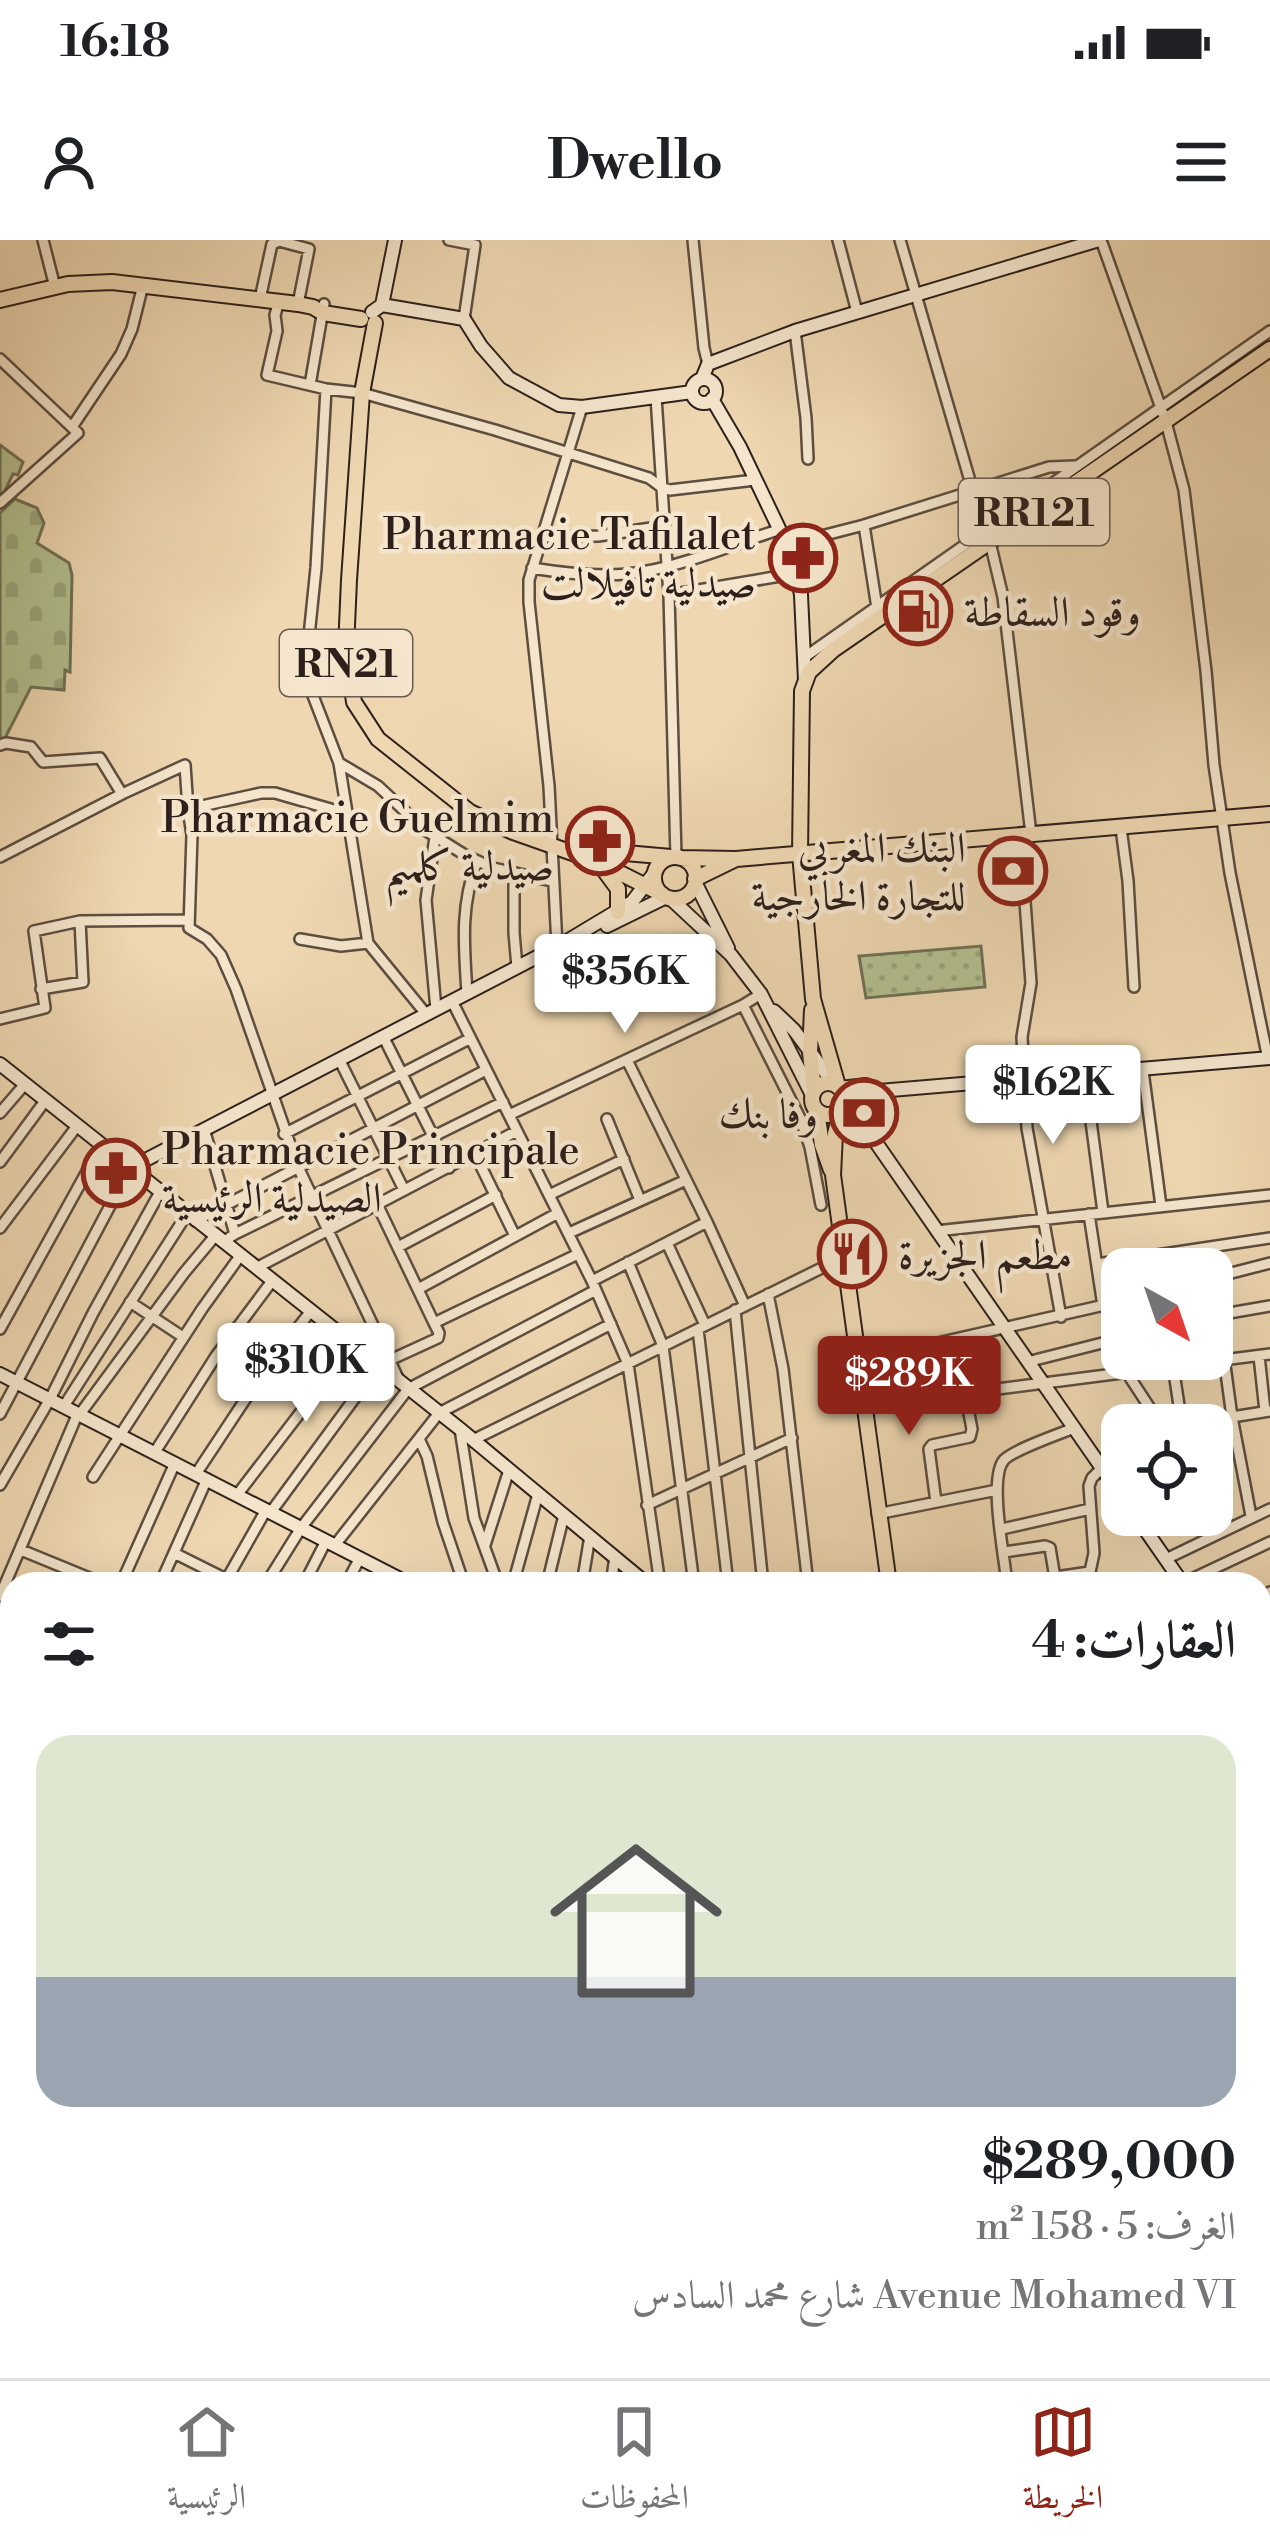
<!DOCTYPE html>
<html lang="ar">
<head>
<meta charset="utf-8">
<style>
  body { margin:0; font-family:"Libre Bodoni",Amiri,serif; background:#f2f2f2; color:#202124; direction:rtl; height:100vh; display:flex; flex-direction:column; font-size:45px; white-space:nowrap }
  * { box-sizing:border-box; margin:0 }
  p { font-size:39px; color:#757577 }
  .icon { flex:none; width:66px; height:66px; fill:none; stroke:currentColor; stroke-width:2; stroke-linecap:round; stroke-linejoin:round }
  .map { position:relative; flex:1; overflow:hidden; direction:ltr }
  .side { position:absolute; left:0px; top:1332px; width:1272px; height:807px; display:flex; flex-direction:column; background:#fff; border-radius:36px 36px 0 0; box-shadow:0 12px 48px #0002; direction:rtl }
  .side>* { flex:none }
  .needle { width:78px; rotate:140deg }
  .buttons { position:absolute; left:1101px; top:1008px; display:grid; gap:24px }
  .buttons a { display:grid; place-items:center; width:132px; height:132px; border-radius:24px; background:#fff; box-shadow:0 12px 48px #0002; font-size:60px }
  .price { position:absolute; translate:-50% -102px; padding:0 27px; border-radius:12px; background:#fff; color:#222; font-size:39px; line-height:78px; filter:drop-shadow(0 3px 6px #0008) }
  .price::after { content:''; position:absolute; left:50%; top:72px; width:36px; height:27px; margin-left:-18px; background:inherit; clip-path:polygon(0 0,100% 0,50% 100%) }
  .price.selected { background:#8f2418; color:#fff }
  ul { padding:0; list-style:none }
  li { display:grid; align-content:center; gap:24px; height:636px; padding:0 36px }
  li+li { border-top:3px solid #e0e0e0 }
  li span { display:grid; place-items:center; height:372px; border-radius:36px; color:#555 }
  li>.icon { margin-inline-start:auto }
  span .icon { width:216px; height:216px; fill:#fffc; stroke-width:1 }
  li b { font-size:51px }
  h2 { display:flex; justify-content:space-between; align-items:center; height:144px; padding:0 36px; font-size:51px }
  .status { display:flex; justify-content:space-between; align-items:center; height:84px; padding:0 60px; background:#fff; direction:ltr }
  .status svg { height:33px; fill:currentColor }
  header { display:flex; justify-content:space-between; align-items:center; height:156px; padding:0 36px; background:#fff; font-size:54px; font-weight:700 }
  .menu { display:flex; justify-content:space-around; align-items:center; height:168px; border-top:3px solid #e0e0e0; background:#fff; font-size:33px; color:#757577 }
  .menu a { display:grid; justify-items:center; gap:6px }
  .menu .selected { color:#8f2418 }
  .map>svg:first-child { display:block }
  .cemetery { fill:url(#cemetery-stones); stroke:#707056; stroke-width:3 }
  .park { fill:url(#park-dots); stroke:#707056; stroke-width:3 }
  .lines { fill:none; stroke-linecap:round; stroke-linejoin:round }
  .street-casing { stroke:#5d4e41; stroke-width:14 }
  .secondary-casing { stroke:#2d201c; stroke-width:16 }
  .primary-casing { stroke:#2d201c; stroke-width:18 }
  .street { stroke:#f4e5cc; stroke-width:9 }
  .secondary { stroke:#f4e5cc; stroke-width:12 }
  .primary { stroke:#eed7b1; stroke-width:14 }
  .labels { text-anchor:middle; stroke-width:9; stroke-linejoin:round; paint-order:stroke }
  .shield { fill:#f4e5cc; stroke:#695b51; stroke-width:3 }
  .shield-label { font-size:39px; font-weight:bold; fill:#2d201c }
  .poi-label { font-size:42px; fill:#2d201c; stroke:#f4e5cc; text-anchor:end }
</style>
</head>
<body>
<div class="status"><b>16:18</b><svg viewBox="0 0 49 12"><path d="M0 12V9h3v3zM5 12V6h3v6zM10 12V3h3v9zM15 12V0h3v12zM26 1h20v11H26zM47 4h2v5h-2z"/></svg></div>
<header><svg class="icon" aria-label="menu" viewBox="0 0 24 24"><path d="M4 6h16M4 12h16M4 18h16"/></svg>Dwello<svg class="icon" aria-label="person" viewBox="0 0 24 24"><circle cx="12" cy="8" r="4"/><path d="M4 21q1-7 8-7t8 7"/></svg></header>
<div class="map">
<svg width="1270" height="2138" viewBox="0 0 1270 2138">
  <defs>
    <pattern id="cemetery-stones" width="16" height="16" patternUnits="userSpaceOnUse" patternTransform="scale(3)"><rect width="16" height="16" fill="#b3bf8f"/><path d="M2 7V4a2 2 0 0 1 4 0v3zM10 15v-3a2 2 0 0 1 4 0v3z" fill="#9aa47b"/></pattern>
    <pattern id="park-dots" width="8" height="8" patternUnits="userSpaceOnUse" patternTransform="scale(3)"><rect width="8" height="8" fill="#b3bf8f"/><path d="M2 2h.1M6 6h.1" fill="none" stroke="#9aa47b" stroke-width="1.8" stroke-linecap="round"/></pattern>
  </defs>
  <rect width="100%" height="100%" fill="#eed7b1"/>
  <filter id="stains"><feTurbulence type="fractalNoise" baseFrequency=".00167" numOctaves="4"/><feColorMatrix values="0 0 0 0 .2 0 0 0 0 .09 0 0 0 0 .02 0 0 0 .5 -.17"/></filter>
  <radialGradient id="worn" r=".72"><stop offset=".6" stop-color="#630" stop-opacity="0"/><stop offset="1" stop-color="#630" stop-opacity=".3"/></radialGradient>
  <path class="cemetery" d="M0 205 23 222 18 235 13 234 0 261Z
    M15 259 37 268 44 283 37 303 69 323 72 335 70 432 65 430 64 450 31 447 0 508V273Z"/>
  <path class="park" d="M981 706 985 747 866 758 859 716Z
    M1010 2127H1080L1082 2132 1110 2127 1111 2133 1087 2138H1012Z"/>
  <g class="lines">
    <defs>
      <path id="street" d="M43 0 55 47
        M449 0 475 5 464 79
        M693 0 704 108 708 124
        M838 0 857 72
        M900 0 984 289
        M1101 0 1166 182 1184 250 1206 431 1214 525 1230 633 1268 819
        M260 59 272 4 279 1 309 9 298 64
        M279 61 275 75 277 91 267 135 326 149 362 153 495 190 649 238 661 247 670 250 755 240
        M795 91 806 178 808 219
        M0 119 78 193 0 263
        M310 145 324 64
        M326 149 316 328 305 435 339 523 368 703 426 774
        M656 157 669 355 676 617
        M72 187 121 114 132 89 143 45
        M864 285 877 368
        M544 297 598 296 664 286
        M990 302 1003 357 1031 594
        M786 305 864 285 1049 227 1075 226
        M532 328C556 332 582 335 607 335 665 335 724 307 778 290
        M669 355 798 333
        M805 417 1270 91
        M0 505 6 503 31 507 43 522 100 518 122 554
        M341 524 378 546 425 590 465 615 493 628 552 641
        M188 569 261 553H275L348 574
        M1121 588 1128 641 1134 747
        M1020 594 1031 743 1022 797 1027 888 1061 1077
        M435 597 426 660 436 769
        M0 617 122 554 185 525 188 569 192 595 189 688 207 699 221 715 236 749 298 927 397 1136
        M514 634V693L517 727
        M300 699 341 706 368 703
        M557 706 549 546 529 362V340L582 167
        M41 749 83 742 80 681
        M467 753C464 705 460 667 477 621
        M452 761 592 1041 628 1124 660 1344
        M743 765 801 880 810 907 821 965
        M0 779 45 768 34 691 80 681 189 680
        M383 796 449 928
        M339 819 404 950
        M627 820 707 982 745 1066
        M1143 831 1161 966
        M1085 836 1103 972
        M0 873 25 844
        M509 875 743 765 761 754
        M607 879 640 960
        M204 889 235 994
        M284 894 469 799
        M475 914 515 996
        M0 922 45 861
        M549 955 624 919
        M377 964 434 1083 578 1014
        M1089 974 1103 1066
        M195 981 486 830
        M0 988 77 886
        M936 991 1270 955
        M569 993 686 940
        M223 1002 235 994 503 862
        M667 1003 705 1085
        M398 1007 496 955
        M628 1022 663 1106 694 1344
        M1097 1024 1270 998
        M256 1028 517 891
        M1213 1037 1232 1177 1251 1276
        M1212 1038 1270 1023
        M592 1041 707 982
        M418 1049 558 973
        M768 1054 783 1129 808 1344
        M130 1062 183 1097
        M735 1070 763 1344
        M1212 1076 1270 1066
        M0 1089 101 906
        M698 1089 728 1344
        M1259 1116 1265 1171
        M390 1120 438 1098 439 1093 434 1083
        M859 1121 1122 1061
        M1027 1122 1122 1098
        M1173 1126 1182 1185
        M1127 1133 1161 1185
        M64 1166 187 974
        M865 1166 1270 1114
        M0 1174 130 928
        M80 1174 184 1033 215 996
        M1232 1177 1270 1171
        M460 1189 474 1278 498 1344
        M419 1199 427 1216 443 1282 464 1344
        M473 1200 844 1017
        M155 1212 216 1116 272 1041
        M196 1234 266 1128 311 1071
        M93 1237 202 1069 240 1016
        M0 1245 50 1159 93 1073 160 952
        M237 1255 353 1104 378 1093
        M936 1262 929 1209 932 1205 970 1197 972 1189 965 1153
        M1212 1263 1229 1287
        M647 1265 792 1198
        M271 1272 379 1125
        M877 1274 997 1250
        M1002 1289 1090 1269
        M335 1305 439 1173 611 1084
        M485 1305 509 1230
        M21 1310 104 1344
        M1004 1312 1045 1306 1050 1308 1056 1344
        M174 1313 226 1339
        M1166 1319 1270 1269
        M1055 1337 1090 1332
        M1183 1343 1270 1302
        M121 1344 175 1223
        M160 1344 207 1239
        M224 1344 266 1270
        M266 1344 301 1288 408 1149 596 1050
        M304 1344 326 1301
        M346 1344 360 1318
        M513 1344 538 1254
        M547 1344 564 1275
        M582 1344 590 1296
        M611 1344 615 1317
        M1007 1344C1005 1319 988 1238 1004 1220 1013 1210 1059 1194 1074 1188
        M1092 1344 1090 1332 1094 1313 1089 1246 1092 1238 1102 1228
        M0 1356 78 1173
        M1260 1358 1270 1352
        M1260 1415 1270 1371
        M0 1458 12 1462
        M0 1504 12 1507
        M0 1560 12 1522
        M0 1573 12 1576
        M1264 1602 1270 1630
        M0 1612 12 1614
        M0 1675 12 1678
        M1260 1690 1270 1688
        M1260 1730 1270 1735
        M1260 1784 1270 1789
        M0 1913 12 1876
        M0 1937 12 1946
        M1260 2124 1270 2123
        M185 2127 209 2138
        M427 2127 432 2138
        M12 2138 18 2127
        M229 2138 232 2127
        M334 2138 340 2127
        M356 2138 382 2127
        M442 2138 466 2127
        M546 2138 571 2127
        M1144 2138 1220 2127
        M1212 2138 1244 2127"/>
      <path id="secondary" d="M382 65 395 0
        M372 72 382 65 464 79 481 106 509 138 559 165 582 167 692 152
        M702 139 708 124 795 91 1099 0
        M692 151a12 12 0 1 1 24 0a12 12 0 1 1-24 0Z
        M712 159 740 207 795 322 801 355 805 440
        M695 642 728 708
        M670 658 731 715 761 754 811 853
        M607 686 666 657
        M774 771 794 790 834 844
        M0 824 460 1189 647 1344
        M840 848 866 845 879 851
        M845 860 870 857 879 851 1270 818
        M844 863 852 868 1122 1257
        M130 928 562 704 632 662 655 632
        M0 1134 410 1344
        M1135 1275 1183 1344
        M0 1410 12 1414
        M1260 1413H1261
        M1260 1437 1267 1450 1260 1460
        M0 1993 12 2001
        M239 2127 265 2138"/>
      <path id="primary" d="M0 60 68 44 112 42 298 64 313 67 323 73 361 79
        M375 83 362 153 349 340 346 408 354 462 378 499 470 572 513 592 598 622 662 654
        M580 609 671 617
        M654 638a21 21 0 1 1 42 0a21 21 0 1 1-42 0Z
        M680 618 736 619 1270 574
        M601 626 618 649V672
        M695 639 734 620
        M812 770 810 812 814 852
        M812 859a16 16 0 1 1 32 0a16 16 0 1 1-32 0Z
        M838 846 813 759 800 614 802 451 809 432 833 410 1270 109
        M842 868 835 894 833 935 889 1344
        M817 871 822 905 831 930
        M987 2127V2138
        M998 2127 1002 2138"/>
    </defs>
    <use href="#street" class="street-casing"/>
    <use href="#secondary" class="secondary-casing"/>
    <use href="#primary" class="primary-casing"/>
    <use href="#street" class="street"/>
    <use href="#secondary" class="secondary"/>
    <use href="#primary" class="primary"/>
  </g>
  <defs>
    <symbol id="pharmacy-ring" viewBox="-11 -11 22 22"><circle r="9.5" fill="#f4e5cc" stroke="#8f2418" stroke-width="1.5"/><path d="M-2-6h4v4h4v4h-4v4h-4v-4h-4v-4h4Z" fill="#8f2418"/></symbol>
    <symbol id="fuel-ring" viewBox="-11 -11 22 22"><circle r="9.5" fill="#f4e5cc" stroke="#8f2418" stroke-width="1.5"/><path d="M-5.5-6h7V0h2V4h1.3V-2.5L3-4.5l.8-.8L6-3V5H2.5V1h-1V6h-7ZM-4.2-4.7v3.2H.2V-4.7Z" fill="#8f2418"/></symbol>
    <symbol id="bank-ring" viewBox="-11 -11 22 22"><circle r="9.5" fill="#f4e5cc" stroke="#8f2418" stroke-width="1.5"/><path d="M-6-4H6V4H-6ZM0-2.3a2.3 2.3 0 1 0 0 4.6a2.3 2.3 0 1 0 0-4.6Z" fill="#8f2418"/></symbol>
    <symbol id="restaurant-ring" viewBox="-11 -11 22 22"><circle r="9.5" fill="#f4e5cc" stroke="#8f2418" stroke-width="1.5"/><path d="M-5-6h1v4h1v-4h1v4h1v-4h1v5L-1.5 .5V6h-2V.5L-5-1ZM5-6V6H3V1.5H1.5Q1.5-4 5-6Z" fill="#8f2418"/></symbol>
  </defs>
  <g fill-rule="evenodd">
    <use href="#pharmacy-ring" x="765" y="280" width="76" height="76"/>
    <use href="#fuel-ring" x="880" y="333" width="76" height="76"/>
    <use href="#pharmacy-ring" x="562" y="563" width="76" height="76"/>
    <use href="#bank-ring" x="975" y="593" width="76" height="76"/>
    <use href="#bank-ring" x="826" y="835" width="76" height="76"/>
    <use href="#pharmacy-ring" x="78" y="895" width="76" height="76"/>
    <use href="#restaurant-ring" x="814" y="976" width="76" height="76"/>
  </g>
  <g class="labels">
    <g class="shield">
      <rect x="959" y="239" width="150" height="66" rx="9"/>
      <rect x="280" y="390" width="132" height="66" rx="9"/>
    </g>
    <g class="shield-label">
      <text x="1034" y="286">RR121</text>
      <text x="346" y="437">RN21</text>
    </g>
    <g class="poi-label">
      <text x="756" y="309">Pharmacie Tafilalet<tspan x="756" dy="48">صيدلية تافيلالت</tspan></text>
      <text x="964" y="386" text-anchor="start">وقود السقاطة</text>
      <text x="554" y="592">Pharmacie Guelmim<tspan x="554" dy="48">صيدلية كلميم</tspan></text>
      <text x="966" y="622">البنك المغربي<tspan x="966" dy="48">للتجارة الخارجية</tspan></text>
      <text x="818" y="888">وفا بنك</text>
      <text x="162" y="924" text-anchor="start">Pharmacie Principale<tspan x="162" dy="48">الصيدلية الرئيسية</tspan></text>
      <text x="898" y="1029" text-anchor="start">مطعم الجزيرة</text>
    </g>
  </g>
  <rect width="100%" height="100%" filter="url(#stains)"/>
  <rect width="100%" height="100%" fill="url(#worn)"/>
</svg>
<div class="buttons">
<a><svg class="needle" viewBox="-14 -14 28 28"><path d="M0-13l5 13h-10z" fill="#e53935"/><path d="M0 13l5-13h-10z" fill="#757577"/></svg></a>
<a><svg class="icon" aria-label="locate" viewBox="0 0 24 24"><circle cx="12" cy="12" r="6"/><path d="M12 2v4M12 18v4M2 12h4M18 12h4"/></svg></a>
</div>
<b class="price" style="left:625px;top:796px">$356K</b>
<b class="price" style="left:1053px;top:907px">$162K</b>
<b class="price" style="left:306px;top:1185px">$310K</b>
<b class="price selected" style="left:909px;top:1198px">$289K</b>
<section class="side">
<h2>العقارات: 4<svg class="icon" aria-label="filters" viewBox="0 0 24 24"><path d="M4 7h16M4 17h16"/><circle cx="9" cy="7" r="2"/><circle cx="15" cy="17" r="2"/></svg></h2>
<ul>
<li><span style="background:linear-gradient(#dfe7d0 65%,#9aa5b1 0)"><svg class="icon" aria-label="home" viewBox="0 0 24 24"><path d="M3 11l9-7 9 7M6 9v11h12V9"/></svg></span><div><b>$289,000</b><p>الغرف: 5 · 158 m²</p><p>Avenue Mohamed VI شارع محمد السادس</p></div></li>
</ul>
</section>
</div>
<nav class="menu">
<a class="selected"><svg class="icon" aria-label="map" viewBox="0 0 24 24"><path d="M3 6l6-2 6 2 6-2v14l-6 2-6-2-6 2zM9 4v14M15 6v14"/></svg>الخريطة</a>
<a><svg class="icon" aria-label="saved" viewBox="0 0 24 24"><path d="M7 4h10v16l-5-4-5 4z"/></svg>المحفوظات</a>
<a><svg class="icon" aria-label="home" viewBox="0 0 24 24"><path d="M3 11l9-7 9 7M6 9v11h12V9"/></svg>الرئيسية</a>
</nav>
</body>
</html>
